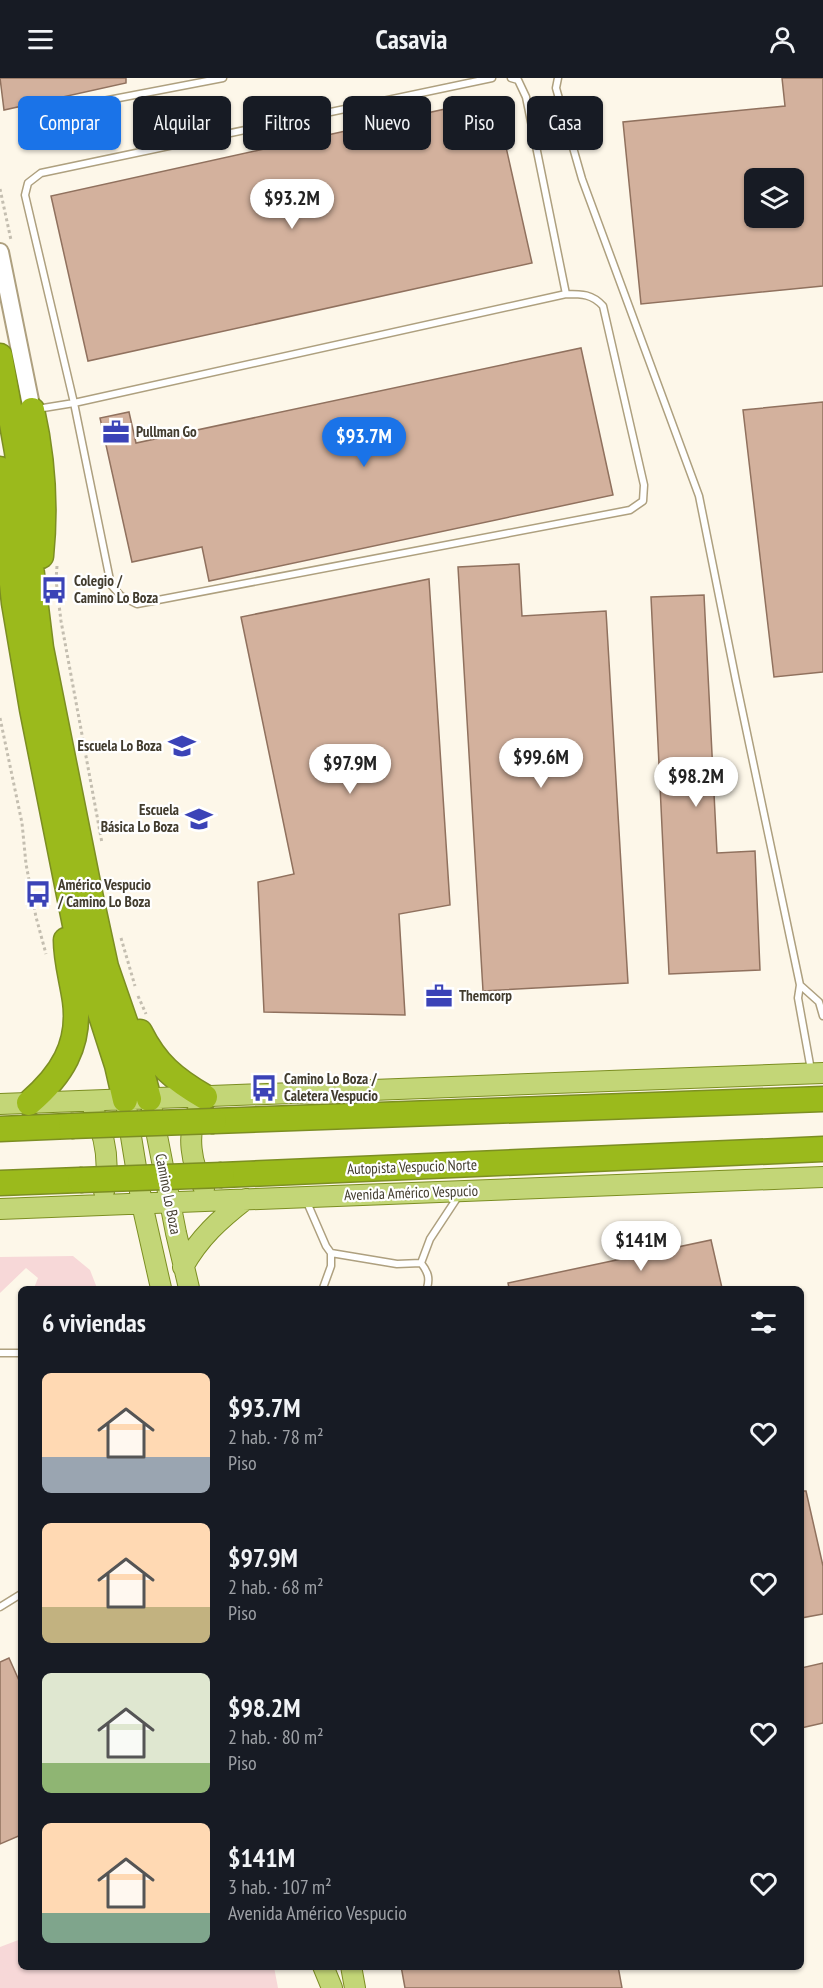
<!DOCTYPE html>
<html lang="es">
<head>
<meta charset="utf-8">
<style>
  body { margin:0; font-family:"PT Sans Narrow",sans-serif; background:#20242c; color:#f1f3f6; height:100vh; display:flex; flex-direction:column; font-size:22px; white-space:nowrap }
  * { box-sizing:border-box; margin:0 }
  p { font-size:20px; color:#9ea1a6 }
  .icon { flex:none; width:33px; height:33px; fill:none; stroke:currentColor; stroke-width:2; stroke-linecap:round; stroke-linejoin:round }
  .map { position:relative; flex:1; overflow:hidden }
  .side { position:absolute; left:18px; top:1208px; width:786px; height:684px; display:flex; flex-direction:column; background:#171b24; border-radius:9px; box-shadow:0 2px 4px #0004 }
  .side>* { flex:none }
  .banner { position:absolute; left:18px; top:18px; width:788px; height:54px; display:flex; gap:12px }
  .tools { position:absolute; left:744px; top:90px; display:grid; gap:12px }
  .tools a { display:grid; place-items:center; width:60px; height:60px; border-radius:9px; background:#171b24; box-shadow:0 2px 4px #0004; font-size:30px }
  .price { position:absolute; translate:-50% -51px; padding:0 14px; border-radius:21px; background:#fff; color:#222; font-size:20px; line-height:39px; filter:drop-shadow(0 2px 3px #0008) }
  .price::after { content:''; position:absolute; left:50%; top:36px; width:18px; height:14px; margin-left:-9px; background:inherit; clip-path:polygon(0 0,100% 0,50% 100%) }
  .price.on { background:#1a73e8; color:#fff }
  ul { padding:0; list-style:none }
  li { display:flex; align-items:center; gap:18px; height:150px; padding:0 24px }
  li span { display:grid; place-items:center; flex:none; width:168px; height:120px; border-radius:9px; color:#555 }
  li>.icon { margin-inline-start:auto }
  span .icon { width:72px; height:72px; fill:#fffc; stroke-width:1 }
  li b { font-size:26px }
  h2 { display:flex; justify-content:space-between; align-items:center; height:72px; padding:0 24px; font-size:26px }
  .chip { padding:0 21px; border-radius:9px; background:#171b24; box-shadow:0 2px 4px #0004; font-size:21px; line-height:54px }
  .chip.on { background:#1a73e8; color:#fff }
  header { display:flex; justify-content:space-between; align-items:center; height:78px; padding:0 24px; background:#171b24; font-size:27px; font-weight:700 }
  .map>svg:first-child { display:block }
  .green { fill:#f7d8d8 }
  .building { fill:#d3b19d; stroke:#90715e; stroke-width:1.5; fill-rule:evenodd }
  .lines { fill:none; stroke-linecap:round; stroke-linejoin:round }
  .service-casing { stroke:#aea07f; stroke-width:9 }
  .tertiary-casing { stroke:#aea07f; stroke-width:20 }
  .primary-casing { stroke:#7c8e22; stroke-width:22 }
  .motorway-casing { stroke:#7c8e22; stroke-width:27 }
  .path { stroke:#c4beb0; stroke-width:3; stroke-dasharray:3 3; stroke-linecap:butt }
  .service { stroke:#fff; stroke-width:6 }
  .tertiary { stroke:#fff; stroke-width:16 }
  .primary { stroke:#c3d677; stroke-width:20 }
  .motorway { stroke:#9bba1c; stroke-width:24 }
  .motorway-bridge-casing { stroke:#7c8e22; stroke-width:27; stroke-linecap:butt }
  .motorway-bridge { stroke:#9bba1c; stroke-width:24 }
  .labels { text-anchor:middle; stroke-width:4.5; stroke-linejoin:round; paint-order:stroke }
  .poi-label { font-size:15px; font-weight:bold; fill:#423c2e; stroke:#fff; text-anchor:start }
  .street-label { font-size:15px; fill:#423c2e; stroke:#fff }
</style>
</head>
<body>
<header><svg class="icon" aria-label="menu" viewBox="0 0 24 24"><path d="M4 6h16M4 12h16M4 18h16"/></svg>Casavia<svg class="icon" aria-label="person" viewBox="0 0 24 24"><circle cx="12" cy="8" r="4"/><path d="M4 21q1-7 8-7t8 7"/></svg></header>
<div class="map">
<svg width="823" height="1910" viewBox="0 0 823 1910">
  <rect width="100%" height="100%" fill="#fdf7e9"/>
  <path class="green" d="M73 1178 90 1192 97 1210H34L38 1200 26 1190 0 1215V1179Z
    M21 1861V1888L274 1889 278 1910H0V1869Z"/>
  <path class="building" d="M0 0H126V5L4 32Z
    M782 0H823V208L641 226 623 44 785 28ZM754 100H794V140H754Z
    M495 20 532 185 88 283 51 118Z
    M581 270 613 417 209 503 202 469 132 484 100 340 129 334 136 365Z
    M823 324V594L774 599 743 332Z
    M519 486 522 538 606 533 628 905 483 913 458 489Z
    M429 501 450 827 399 836 405 937 264 934 258 804 294 796 241 539Z
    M704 517 717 775 755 773 760 892 669 896 651 519Z
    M711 1162 722 1210H509L508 1205Z
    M801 1413H806L823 1488V1536L801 1540Z
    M9 1580 21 1607V1757L0 1766V1584Z
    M823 1585V1645L801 1650V1590Z
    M401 1888H618L622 1910H405Z"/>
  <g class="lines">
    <defs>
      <path id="service" d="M511 0 518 2 526 19 566 216
        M558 0 556 10 582 101 699 418 736 603 800 907 798 920 811 992
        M51 33 223 0
        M37 331 74 325 566 216C582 216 592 216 603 228L644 407 643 423 630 432 137 526 121 518 111 507 74 325 25 117 28 105 41 95 492 0
        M800 907 819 924 823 938
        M306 1122 326 1168 331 1175V1188L323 1210
        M331 1175 397 1186 421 1185
        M421 1185 430 1161 459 1117
        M421 1185C428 1194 430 1200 427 1210
        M0 1275H21
        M0 1529 21 1516"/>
      <path id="tertiary" d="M0 174 32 332"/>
      <path id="primary" d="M0 1026 823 995
        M152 1032 176 1155 189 1210
        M198 1032C186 1056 191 1086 204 1110
        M94 1034C106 1060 110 1085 104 1113
        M127 1034 142 1126 161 1210
        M0 1131 823 1099
        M183 1189C199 1160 220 1141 246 1121
        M323 1888 332 1910
        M351 1888 355 1910"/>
      <path id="motorway" d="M0 278 17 374 41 570 91 820 106 889 140 987 149 1021
        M32 332C43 381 46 429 41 478
        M0 391 14 525 32 631 80 872 117 987 125 1022
        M140 954C156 986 174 1001 205 1019
        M29 1025C61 998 81 967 75 923 72 902 66 883 66 862
        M214 1043 823 1021
        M0 1051 71 1048
        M222 1097 823 1071
        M0 1105 80 1102"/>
    </defs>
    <use href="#service" class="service-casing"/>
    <use href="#tertiary" class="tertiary-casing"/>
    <use href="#primary" class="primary-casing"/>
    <use href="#motorway" class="motorway-casing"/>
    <path class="path" d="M0 111 11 162
      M57 488 56 502 61 543 102 765
      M0 640 22 745 26 786 36 839 46 876
      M121 860 135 908
      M138 918 146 936"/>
    <use href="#service" class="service"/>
    <use href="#tertiary" class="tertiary"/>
    <use href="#primary" class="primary"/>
    <use href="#motorway" class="motorway"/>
    <defs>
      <path id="motorway-bridge" d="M71 1048 214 1043
        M80 1102 222 1097"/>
    </defs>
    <use href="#motorway-bridge" class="motorway-bridge-casing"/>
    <use href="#motorway-bridge" class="motorway-bridge"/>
  </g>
  <defs>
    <symbol id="office-bare" viewBox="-9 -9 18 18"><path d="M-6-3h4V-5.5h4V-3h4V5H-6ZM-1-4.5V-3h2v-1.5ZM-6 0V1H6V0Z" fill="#3b43b7" stroke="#fff" stroke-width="2.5" paint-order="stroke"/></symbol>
    <symbol id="bus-bare" viewBox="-9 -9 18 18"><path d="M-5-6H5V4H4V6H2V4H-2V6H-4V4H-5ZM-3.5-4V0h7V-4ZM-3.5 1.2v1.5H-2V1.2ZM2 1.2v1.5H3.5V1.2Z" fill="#3b43b7" stroke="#fff" stroke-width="2.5" paint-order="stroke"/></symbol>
    <symbol id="school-bare" viewBox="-9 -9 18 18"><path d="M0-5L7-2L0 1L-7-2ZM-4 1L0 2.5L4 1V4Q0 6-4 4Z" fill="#3b43b7" stroke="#fff" stroke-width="2.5" paint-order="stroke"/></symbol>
  </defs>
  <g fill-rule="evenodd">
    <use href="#office-bare" x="97" y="335" width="38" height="38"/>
    <use href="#bus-bare" x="35" y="493" width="38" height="38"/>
    <use href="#school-bare" x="163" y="649" width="38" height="38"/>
    <use href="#school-bare" x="180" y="722" width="38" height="38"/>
    <use href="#bus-bare" x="19" y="797" width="38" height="38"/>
    <use href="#office-bare" x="420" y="899" width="38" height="38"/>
    <use href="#bus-bare" x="245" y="991" width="38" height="38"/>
  </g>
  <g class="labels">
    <g class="poi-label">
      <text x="136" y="359">Pullman Go</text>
      <text x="74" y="508">Colegio /<tspan x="74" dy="17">Camino Lo Boza</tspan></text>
      <text x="162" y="673" text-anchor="end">Escuela Lo Boza</text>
      <text x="179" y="737" text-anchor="end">Escuela<tspan x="179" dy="17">Básica Lo Boza</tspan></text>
      <text x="58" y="812">Américo Vespucio<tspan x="58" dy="17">/ Camino Lo Boza</tspan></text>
      <text x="459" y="923">Themcorp</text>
      <text x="284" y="1006">Camino Lo Boza /<tspan x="284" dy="17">Caletera Vespucio</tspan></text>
    </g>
    <g class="street-label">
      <text transform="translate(412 1089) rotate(-2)" y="5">Autopista Vespucio Norte</text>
      <text transform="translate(411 1115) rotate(-2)" y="5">Avenida Américo Vespucio</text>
      <text transform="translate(168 1116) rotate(79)" y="5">Camino Lo Boza</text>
    </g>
  </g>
</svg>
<div class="tools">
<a><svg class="icon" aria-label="layers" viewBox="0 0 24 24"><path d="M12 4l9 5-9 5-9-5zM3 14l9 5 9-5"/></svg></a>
</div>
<b class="price" style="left:292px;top:152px">$93.2M</b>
<b class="price on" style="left:364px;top:390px">$93.7M</b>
<b class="price" style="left:541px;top:711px">$99.6M</b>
<b class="price" style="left:350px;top:717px">$97.9M</b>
<b class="price" style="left:696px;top:730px">$98.2M</b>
<b class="price" style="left:641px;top:1194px">$141M</b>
<div class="banner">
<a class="chip on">Comprar</a>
<a class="chip">Alquilar</a>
<a class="chip">Filtros</a>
<a class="chip">Nuevo</a>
<a class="chip">Piso</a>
<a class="chip">Casa</a>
</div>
<section class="side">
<h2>6 viviendas<svg class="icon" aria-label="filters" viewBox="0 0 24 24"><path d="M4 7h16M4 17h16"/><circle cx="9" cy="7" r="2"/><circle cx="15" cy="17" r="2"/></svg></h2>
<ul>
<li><span style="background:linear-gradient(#ffd9b3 70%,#9aa5b1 0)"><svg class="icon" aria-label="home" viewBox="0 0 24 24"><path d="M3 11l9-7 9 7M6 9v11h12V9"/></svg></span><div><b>$93.7M</b><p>2 hab. · 78 m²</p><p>Piso</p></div><svg class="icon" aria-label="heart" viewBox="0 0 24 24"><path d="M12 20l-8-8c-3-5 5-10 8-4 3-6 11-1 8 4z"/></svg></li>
<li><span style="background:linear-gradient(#ffd9b3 70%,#c2b280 0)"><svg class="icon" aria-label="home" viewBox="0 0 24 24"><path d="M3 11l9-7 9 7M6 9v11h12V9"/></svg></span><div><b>$97.9M</b><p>2 hab. · 68 m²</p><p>Piso</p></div><svg class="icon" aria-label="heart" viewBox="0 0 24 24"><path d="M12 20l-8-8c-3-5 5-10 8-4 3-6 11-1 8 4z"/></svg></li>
<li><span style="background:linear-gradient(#dfe7d0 75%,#8fb573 0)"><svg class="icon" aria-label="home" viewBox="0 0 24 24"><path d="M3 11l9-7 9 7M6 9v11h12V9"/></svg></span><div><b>$98.2M</b><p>2 hab. · 80 m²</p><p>Piso</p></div><svg class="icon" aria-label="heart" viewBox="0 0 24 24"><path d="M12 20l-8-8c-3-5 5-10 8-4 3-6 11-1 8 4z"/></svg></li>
<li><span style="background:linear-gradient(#ffd9b3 75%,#7fa58c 0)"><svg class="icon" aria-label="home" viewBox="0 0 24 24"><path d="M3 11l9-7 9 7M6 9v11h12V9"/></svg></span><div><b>$141M</b><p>3 hab. · 107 m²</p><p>Avenida Américo Vespucio</p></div><svg class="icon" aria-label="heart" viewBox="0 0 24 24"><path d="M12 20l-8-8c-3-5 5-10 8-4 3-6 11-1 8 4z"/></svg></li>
</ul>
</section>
</div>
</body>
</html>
